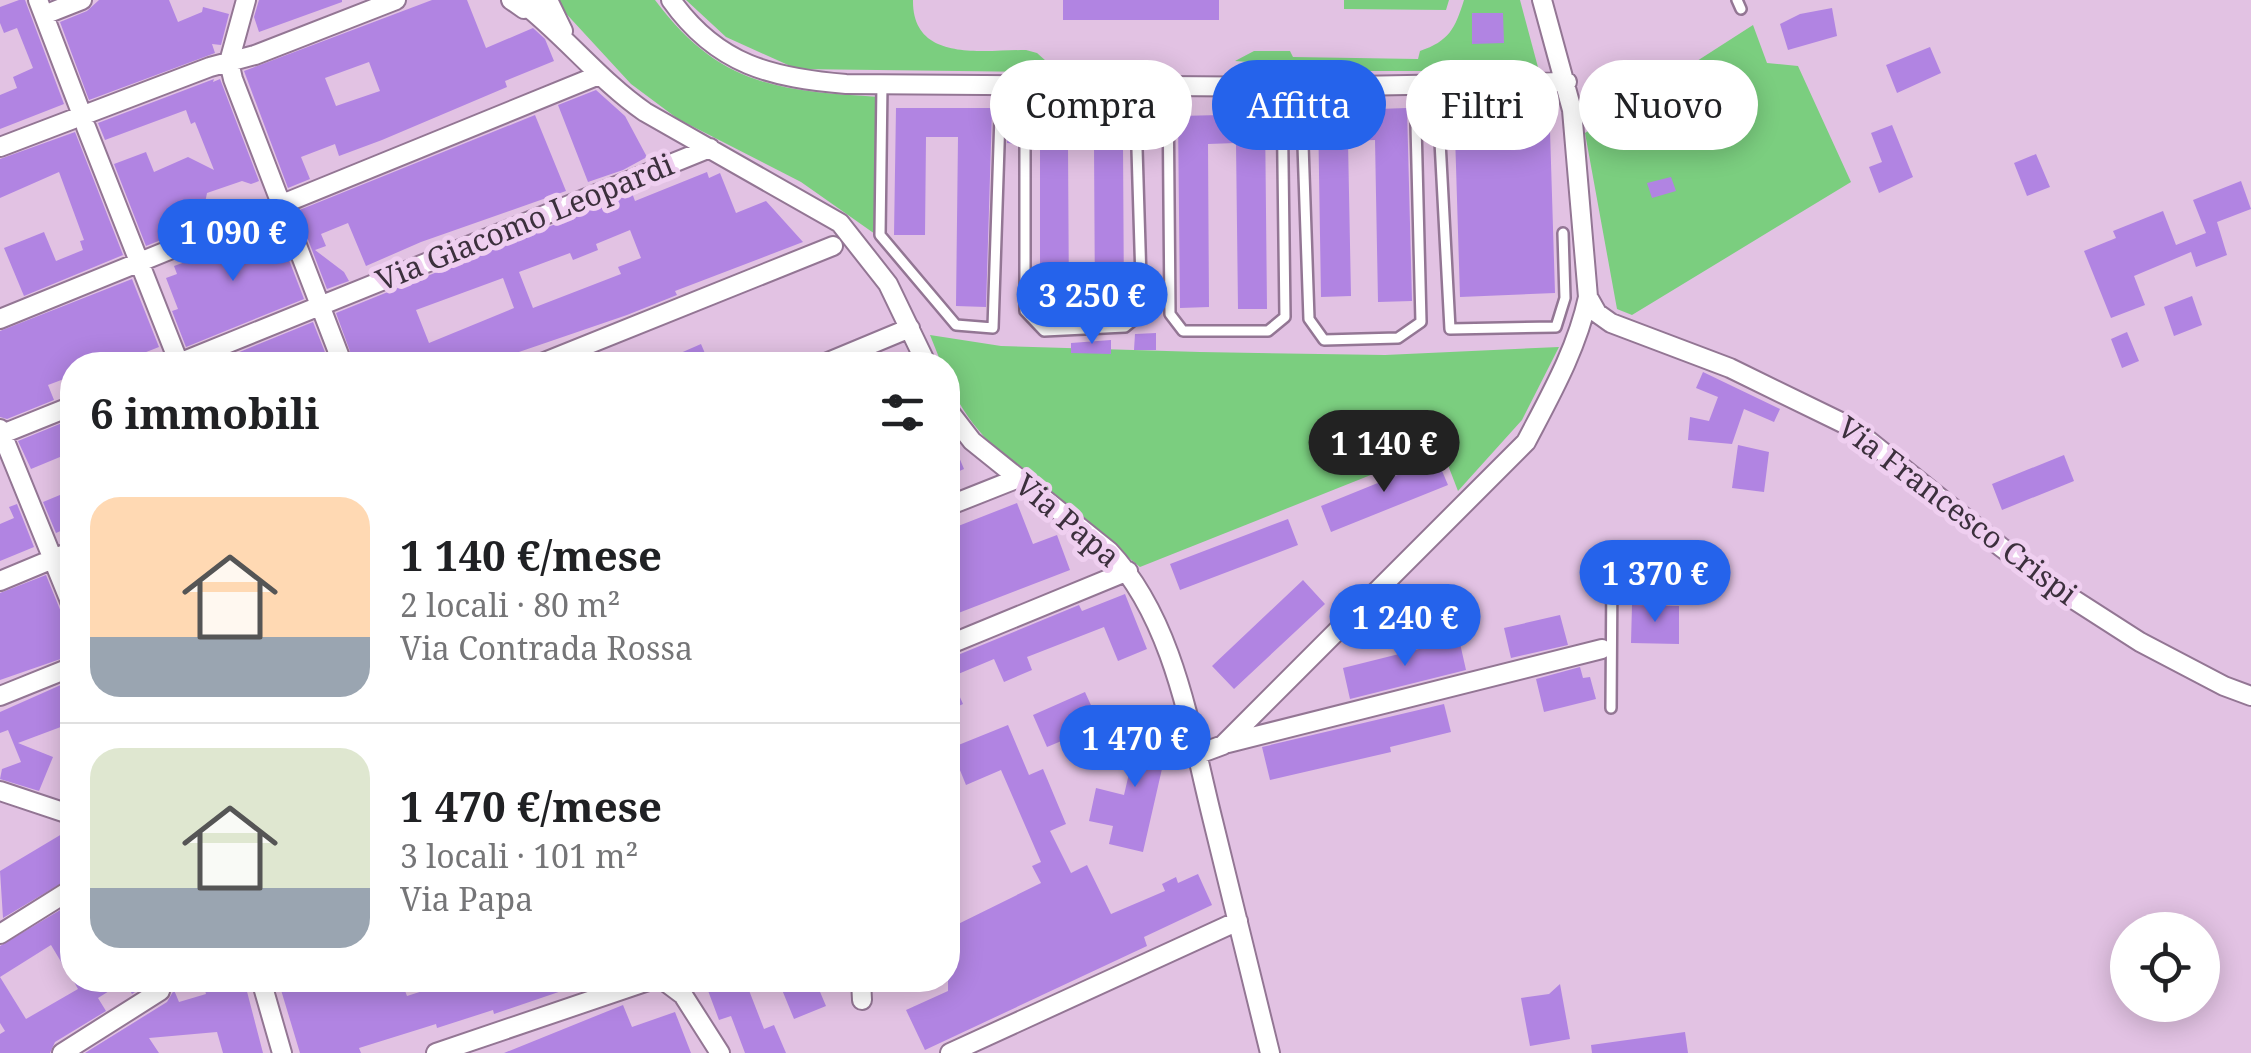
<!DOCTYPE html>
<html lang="it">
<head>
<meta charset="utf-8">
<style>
  body { margin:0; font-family:"Noto Serif",serif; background:#f2f2f2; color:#202124; height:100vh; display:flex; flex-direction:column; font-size:38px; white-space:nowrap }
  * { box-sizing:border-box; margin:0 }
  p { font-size:32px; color:#757577 }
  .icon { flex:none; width:55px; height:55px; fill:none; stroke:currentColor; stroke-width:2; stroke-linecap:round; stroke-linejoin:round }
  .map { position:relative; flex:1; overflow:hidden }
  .side { position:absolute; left:60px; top:352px; width:900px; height:640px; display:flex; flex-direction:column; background:#fff; border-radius:40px; box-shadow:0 5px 25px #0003 }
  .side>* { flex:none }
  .guide { position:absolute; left:990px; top:60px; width:950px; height:90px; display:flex; gap:20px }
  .fabs { position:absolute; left:2110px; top:912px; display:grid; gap:20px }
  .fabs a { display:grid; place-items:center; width:110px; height:110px; border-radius:50%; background:#fff; box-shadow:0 5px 25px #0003; font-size:50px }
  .price { position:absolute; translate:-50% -85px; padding:0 22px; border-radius:35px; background:#2563eb; color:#fff; font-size:32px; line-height:65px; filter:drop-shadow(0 2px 5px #0008) }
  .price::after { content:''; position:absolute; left:50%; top:60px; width:30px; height:22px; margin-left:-15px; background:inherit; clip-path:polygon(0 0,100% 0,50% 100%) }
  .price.selected { background:#222; color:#fff }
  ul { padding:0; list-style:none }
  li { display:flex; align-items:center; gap:30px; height:250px; padding:0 30px }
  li+li { border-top:2px solid #e0e0e0 }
  li span { display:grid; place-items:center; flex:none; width:280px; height:200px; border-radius:30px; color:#555 }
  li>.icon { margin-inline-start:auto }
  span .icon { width:120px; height:120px; fill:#fffc; stroke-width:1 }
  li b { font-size:42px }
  h2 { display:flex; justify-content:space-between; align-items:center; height:120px; padding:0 30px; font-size:42px }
  .chip { padding:0 35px; border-radius:45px; background:#fff; box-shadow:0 5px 25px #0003; font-size:35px; line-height:90px }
  .chip.selected { background:#2563eb; color:#fff }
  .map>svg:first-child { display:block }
  .green { fill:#7bce7f }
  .building { fill:#b184e2; fill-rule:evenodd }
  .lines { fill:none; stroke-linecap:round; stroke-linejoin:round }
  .lane-casing { stroke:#937694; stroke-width:14 }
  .street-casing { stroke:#937694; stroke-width:22 }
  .lane { stroke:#fff; stroke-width:9 }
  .street { stroke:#fff; stroke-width:18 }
  .labels { text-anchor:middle; stroke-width:10; stroke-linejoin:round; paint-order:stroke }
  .street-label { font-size:30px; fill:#3c303d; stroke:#efcff0 }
</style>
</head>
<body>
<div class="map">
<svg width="2251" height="1053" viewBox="0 0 2251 1053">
  <rect width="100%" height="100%" fill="#e2c2e3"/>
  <path class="green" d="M559 0H655C719 86 779 91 879 97L875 234 801 182 678 119 631 84 560 7Z
    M686 0H913C912 63 983 50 1026 50L1037 53 1046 61H1030V72L797 69 726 37Z
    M1344 0H1449L1446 10 1344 9Z
    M1464 0H1520L1539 71H1249L1248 62 1235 61 1254 51H1290L1293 57 1418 59 1420 51C1449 41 1455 29 1464 0Z
    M1753 25 1767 63 1798 66 1851 182 1632 315 1617 309 1585 133Z
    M930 335 1001 346 1200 352 1385 355 1559 347 1522 420 1458 491 1441 447 1140 567C1088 522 948 436 948 365H942Z"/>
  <path class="building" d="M19 0H25L64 104 0 129V95L17 88 13 77 33 68 17 28 4 33 0 23V7Z
    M99 0H169L178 22 202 12 203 7 229 14 221 45 212 44 215 53 89 100 60 22 87 11Z
    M259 0H342V2L259 32 254 17Z
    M432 0H467L486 48 533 28 545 39 554 61 505 81 507 87 382 140 339 156 335 144 301 157 310 179 288 188 244 71ZM369 62 380 91 336 106 325 78Z
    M1063 0H1219V20H1063Z
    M1832 8 1837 36 1788 50 1780 24 1800 14Z
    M1472 13H1503L1504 43 1472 44Z
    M1930 47 1941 73 1897 93 1886 65Z
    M214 79 213 82 220 79 259 181 251 184 242 181 207 193 205 203 181 213 188 229 146 246 114 164 146 152 154 172 188 157 214 170 195 122 191 124 186 110 105 140 98 123Z
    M596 90 625 116 647 157 623 170 588 182 558 105Z
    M1549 98 1555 293 1460 297 1454 101Z
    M896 108H990L992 111 986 307 956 306 958 137H926L925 235H894Z
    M1407 108 1412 301 1378 302 1375 140 1348 141 1351 296 1321 297 1318 111Z
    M1008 111 1017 112 1024 120 1030 118 1033 112 1150 113 1149 145 1138 141 1123 144 1124 308H1095L1094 145 1068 144 1069 308H1040V145L1033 144 1026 136 1020 138 1017 144 1007 143Z
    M1265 114 1267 309H1238L1236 143 1208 144 1209 307 1180 308 1178 116Z
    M535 115 566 191 421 242 366 266 348 223 321 234 326 246 315 250 344 272 349 281 327 289 297 211Z
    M1892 125 1913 177 1879 193 1869 167 1882 162 1871 133Z
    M75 132 123 255 24 296 4 248 44 232 56 261 83 250 80 241 84 240 59 172 0 198V159Z
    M2036 154 2050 187 2027 196 2014 163Z
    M707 172 709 178 720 173 736 213 766 201 803 242 675 291 677 295 627 315 481 365H453L450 357 429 365H355L336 313 632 193 635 201ZM630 230 641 258 618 267 621 274 533 308 519 272 570 253 573 260 598 250 596 244ZM503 278 514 308 429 343 416 310Z
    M1671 177 1676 191 1652 198 1647 183Z
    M2241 181 2251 209 2217 222 2227 255 2196 267 2191 252 2134 276 2145 305 2111 318 2084 251 2116 238 2113 231 2163 211 2176 245 2206 233 2193 200Z
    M274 221 304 299 186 347 172 311 178 309 166 278 177 274 174 266 196 258 194 253Z
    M132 279 159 347 113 365H72V376L48 385 54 400 7 419 0 417V331Z
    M2192 296 2202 325 2174 336 2164 307Z
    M313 322 330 365 210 364Z
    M2127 332 2139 361 2122 368 2111 339Z
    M1156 333V350H1134L1135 334Z
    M1111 340V354L1071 353V343Z
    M701 344 710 365H653Z
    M1703 372 1780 409 1774 422 1744 409 1732 444 1688 440 1690 417 1709 421 1718 397 1696 388Z
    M72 419V452L31 469 18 441Z
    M948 431 964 469 948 476Z
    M1738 445 1769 452 1764 492 1732 488Z
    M2064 455 2074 481 2002 510 1992 484Z
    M1437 459 1448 485 1331 532 1321 506Z
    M72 490V526L56 533 43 502Z
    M1017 503 1033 544 1057 535 1070 570 948 617V530Z
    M17 504 34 547 0 561V524L14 518 9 507Z
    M1288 519 1298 545 1180 590 1170 564Z
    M46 575 61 612 72 620V655L0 680V593Z
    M1303 580 1325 604 1234 689 1212 666Z
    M1125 594 1147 649 1118 661 1104 627 1027 657 1032 670 1004 682 994 659 951 677 963 704 948 711V659L1079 605 1082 611Z
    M1632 605 1679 606V644L1631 643Z
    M1560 615 1568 645 1511 658 1504 628Z
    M1459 639 1466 670 1350 699 1343 668Z
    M1580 667 1583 678 1590 677 1596 699 1544 712 1536 679Z
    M72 680V707L66 725 18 743 53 757 39 791 0 779 2 769 21 762 8 730 0 733V712Z
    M1085 692 1100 725 1047 747 1033 715Z
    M1444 704 1451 732 1390 747 1391 752 1270 780 1262 747Z
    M1142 718 1172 725 1143 852 1109 844 1113 826 1089 821 1096 788 1124 795Z
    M1008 725 1029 775 1043 769 1066 824 1050 831 1071 873 1087 865 1111 914 1165 891 1162 884 1176 877 1178 883 1198 874 1212 905 1144 937 1147 946 925 1050 906 1010 948 991V929L1041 883 1032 866 1041 862 1001 770 966 785 951 748Z
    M72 828V877L3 918 0 871Z
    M72 903V980L51 945 0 977 26 1019 78 989 73 980H143L146 985 132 994 125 981 98 998 106 1011 55 1042 50 1053H0V1034L5 1031 0 1023V946Z
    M202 980H244L263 1053H223L217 1032 149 1038 159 1053H85L167 1002 174 990 179 1002 206 994Z
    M278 980H401L407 996 457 980 588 982 494 1014 493 1010 437 1028 436 1024 359 1048 361 1053H300Z
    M704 980H745L764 1029 774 1025 786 1053H745L731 1016 719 1020Z
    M778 980H815L826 1006 794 1019Z
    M1560 984 1570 1039 1530 1046 1521 998 1549 994Z
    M623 1005 632 1027 675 1012 691 1053H504Z
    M1685 1032 1688 1053H1592L1591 1045Z"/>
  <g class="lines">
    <defs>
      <path id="lane" d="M1737 0 1741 9
        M882 84 880 235 956 325 993 328 1001 85
        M1025 85V112
        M1437 85 1450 329 1556 327 1565 298 1563 233
        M1168 86 1170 314 1183 331H1268L1285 317 1282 87
        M1301 87 1309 319 1324 340 1398 338 1421 322 1415 85
        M1025 144V311L1044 331 1125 327 1142 313 1137 149
        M1611 708 1612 569"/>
      <path id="street" d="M38 0 82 115
        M246 0 229 62 233 79 343 365
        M511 0 524 9 540 4
        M548 0 563 31
        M671 0C717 65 772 78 846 84L1301 87 1567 82
        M1542 0 1572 110 1588 297 1597 313 1611 323 1730 368 1853 428 2001 547 2059 590 2140 642 2224 686 2251 696
        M530 9C570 42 603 83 645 112L840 223 888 284 927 365
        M44 15 82 0
        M86 127 179 363
        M0 147 210 67 255 55 396 0
        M0 319 599 75
        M174 365 710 148
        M537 365 833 246
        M821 365 910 328
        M948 410 972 441 1109 551C1175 621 1190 730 1213 821 1232 898 1251 976 1270 1053
        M0 429 72 606
        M0 435 72 406
        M948 506 1016 479
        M0 581 72 551
        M948 645 1128 571
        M0 696 72 667
        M1228 743 1602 649
        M1196 755 1223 745 1526 442C1550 396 1577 349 1588 297
        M0 791 72 815
        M0 934 72 889
        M261 980 282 1053
        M663 980 683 995 720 1053
        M861 980 862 1000
        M62 1053 160 991
        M436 1053 651 980
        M950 1053 1238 921"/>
    </defs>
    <use href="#lane" class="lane-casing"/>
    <use href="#street" class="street-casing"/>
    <use href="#lane" class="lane"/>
    <use href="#street" class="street"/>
  </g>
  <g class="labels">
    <g class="street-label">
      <text transform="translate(525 223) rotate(-22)" y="10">Via Giacomo Leopardi</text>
      <text transform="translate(1957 511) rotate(37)" y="10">Via Francesco Crispi</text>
      <text transform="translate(1067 521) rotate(40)" y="10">Via Papa</text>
    </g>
  </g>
</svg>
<div class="fabs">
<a><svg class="icon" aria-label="locate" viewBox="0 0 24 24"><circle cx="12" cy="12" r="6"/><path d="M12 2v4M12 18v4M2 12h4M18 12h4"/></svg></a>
</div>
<b class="price" style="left:233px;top:284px">1 090 €</b>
<b class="price" style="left:1092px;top:347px">3 250 €</b>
<b class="price selected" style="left:1384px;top:495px">1 140 €</b>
<b class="price" style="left:1655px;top:625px">1 370 €</b>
<b class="price" style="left:1405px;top:669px">1 240 €</b>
<b class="price" style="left:1135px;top:790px">1 470 €</b>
<div class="guide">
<a class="chip">Compra</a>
<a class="chip selected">Affitta</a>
<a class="chip">Filtri</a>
<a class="chip">Nuovo</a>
</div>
<section class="side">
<h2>6 immobili<svg class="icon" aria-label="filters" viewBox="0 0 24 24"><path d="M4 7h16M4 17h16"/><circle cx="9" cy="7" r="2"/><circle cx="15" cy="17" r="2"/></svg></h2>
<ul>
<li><span style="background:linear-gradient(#ffd9b3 70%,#9aa5b1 0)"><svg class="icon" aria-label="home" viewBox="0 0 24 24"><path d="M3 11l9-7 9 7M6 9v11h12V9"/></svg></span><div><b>1 140 €/mese</b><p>2 locali · 80 m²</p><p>Via Contrada Rossa</p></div></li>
<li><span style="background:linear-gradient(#dfe7d0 70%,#9aa5b1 0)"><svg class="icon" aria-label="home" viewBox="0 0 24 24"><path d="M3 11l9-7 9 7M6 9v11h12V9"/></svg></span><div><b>1 470 €/mese</b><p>3 locali · 101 m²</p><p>Via Papa</p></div></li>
</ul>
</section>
</div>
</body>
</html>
